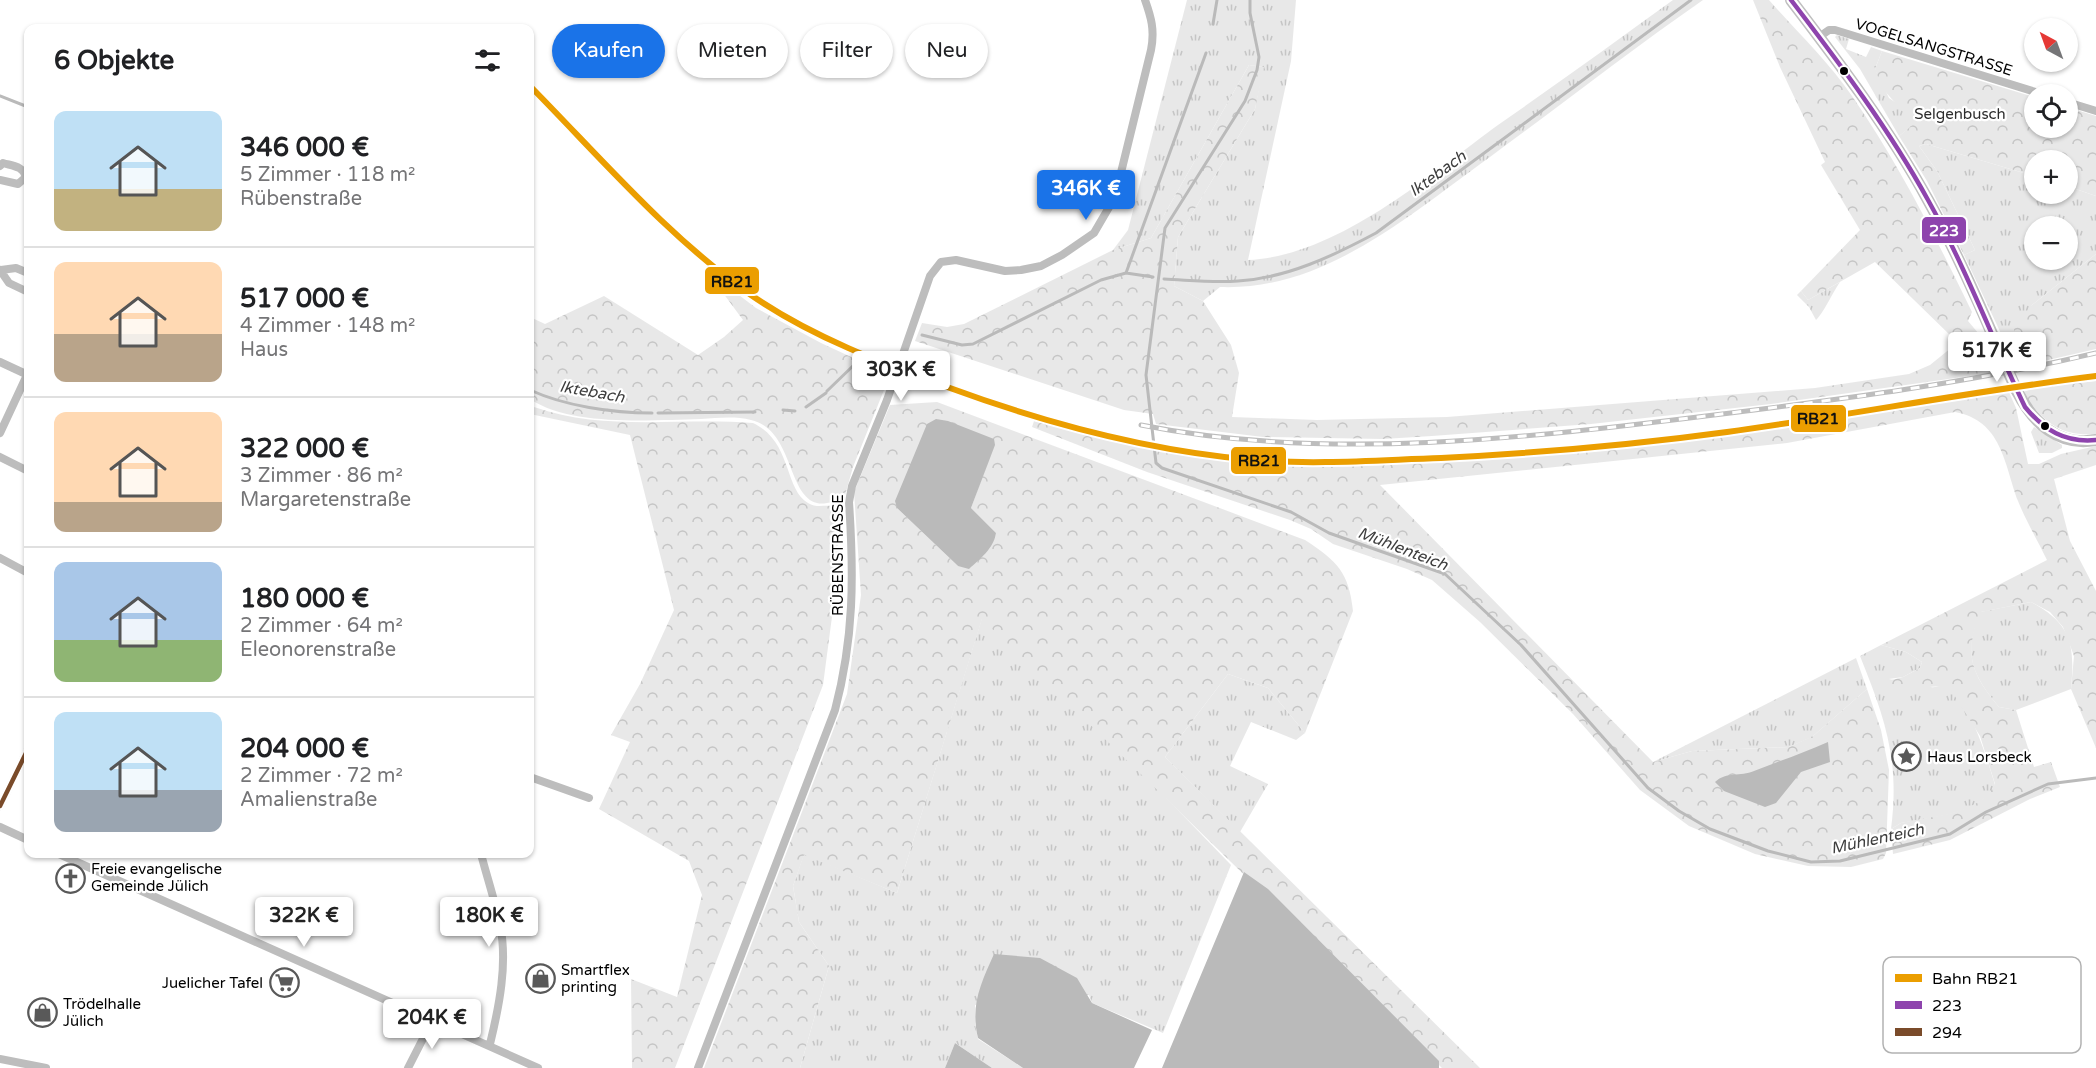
<!DOCTYPE html>
<html lang="de">
<head>
<meta charset="utf-8">
<style>
  body { margin:0; font-family:"Varela Round",sans-serif; background:#f6f6f6; color:#202124; height:100vh; display:flex; flex-direction:column; font-size:22px; white-space:nowrap }
  * { box-sizing:border-box; margin:0 }
  p { font-size:20px; color:#757577 }
  .icon { flex:none; width:33px; height:33px; fill:none; stroke:currentColor; stroke-width:2; stroke-linecap:round; stroke-linejoin:round }
  .map { position:relative; flex:1; overflow:hidden }
  .drawer { position:absolute; left:24px; top:24px; width:510px; height:834px; display:flex; flex-direction:column; background:#fff; border-radius:12px; box-shadow:0 2px 4px #0004 }
  .drawer>* { flex:none }
  .top-card { position:absolute; left:552px; top:24px; width:570px; height:54px; display:flex; gap:12px }
  .needle { width:39px; rotate:319deg }
  .buttons { position:absolute; left:2024px; top:18px; display:grid; gap:12px }
  .buttons a { display:grid; place-items:center; width:54px; height:54px; border-radius:50%; background:#fff; box-shadow:0 2px 4px #0004; font-size:30px }
  .price { position:absolute; translate:-50% -51px; padding:0 14px; border-radius:6px; background:#fff; color:#222; font-size:20px; line-height:39px; filter:drop-shadow(0 2px 3px #0008) }
  .price::after { content:''; position:absolute; left:50%; top:36px; width:18px; height:14px; margin-left:-9px; background:inherit; clip-path:polygon(0 0,100% 0,50% 100%) }
  .price.on { background:#1a73e8; color:#fff }
  ul { padding:0; list-style:none }
  li { display:flex; align-items:center; gap:18px; height:150px; padding:0 30px }
  li+li { border-top:2px solid #e0e0e0 }
  li span { display:grid; place-items:center; flex:none; width:168px; height:120px; border-radius:12px; color:#555 }
  li>.icon { margin-inline-start:auto }
  span .icon { width:72px; height:72px; fill:#fffc; stroke-width:1 }
  li b { font-size:26px }
  h2 { display:flex; justify-content:space-between; align-items:center; height:72px; padding:0 30px; font-size:26px }
  .pill { padding:0 21px; border-radius:27px; background:#fff; box-shadow:0 2px 4px #0004; font-size:21px; line-height:54px }
  .pill.on { background:#1a73e8; color:#fff }
  .map>svg:first-child { display:block }
  .grass { fill:url(#grass-tufts); fill-rule:evenodd }
  .forest { fill:url(#forest-crowns); fill-rule:evenodd }
  .water { fill:#bababa }
  .lines { fill:none; stroke-linecap:round; stroke-linejoin:round }
  .stream { stroke:#bababa; stroke-width:3 }
  .street { stroke:#bdbdbd; stroke-width:8 }
  .secondary { stroke:#bfbfbf; stroke-width:12 }
  .rail-casing { stroke:#bdbdbd; stroke-width:5 }
  .rail { stroke:#fff; stroke-width:3; stroke-dasharray:9; stroke-linecap:butt }
  .secondary-bridge { stroke:#bfbfbf; stroke-width:12 }
  .bus-1-casing { stroke:#fff; stroke-width:9 }
  .bus-2-casing { stroke:#fff; stroke-width:9 }
  .bus-1 { stroke:#8e44ad; stroke-width:4.5 }
  .bus-2 { stroke:#7a4b2a; stroke-width:4.5 }
  .rail-1-casing { stroke:#fff; stroke-width:10 }
  .rail-1 { stroke:#eb9e00; stroke-width:6 }
  .bus-dot { fill:#000; stroke:#fff; stroke-width:2 }
  .labels { text-anchor:middle; stroke-width:4.5; stroke-linejoin:round; paint-order:stroke }
  .street-label { font-size:15px; fill:#000; stroke:#fff }
  .park-label { font-size:15px; fill:#2d2d2d; stroke:#fff }
  .poi-label { font-size:15px; fill:#000; stroke:#fff; text-anchor:start }
  .water-label { font-size:16px; font-style:italic; fill:#3e3e3e; stroke:#fff }
  .key { fill:#fff; stroke:#b2b2b2; stroke-width:1.5 }
  .key-label { font-size:16px; fill:#000 }
  .line-badge { stroke:#fff; stroke-width:2 }
  .badge-label { font-size:16px; text-anchor:middle; font-weight:bold; fill:#fff }
  .pale-badge-label { font-size:16px; text-anchor:middle; font-weight:bold; fill:#111 }
</style>
</head>
<body>
<div class="map">
<svg width="2096" height="1068" viewBox="0 0 2096 1068">
  <defs>
    <pattern id="grass-tufts" width="24" height="20" patternUnits="userSpaceOnUse" patternTransform="scale(1.5)"><rect width="24" height="20" fill="#e8e8e8"/><path d="M3 7l-1-3M5 7V3M7 7l1-3M15 17l-1-3M17 17v-4M19 17l1-3" fill="none" stroke="#c5c5c5"/></pattern>
    <pattern id="forest-crowns" width="20" height="18" patternUnits="userSpaceOnUse" patternTransform="scale(1.5)"><rect width="20" height="18" fill="#e8e8e8"/><path d="M2 6a3 3 0 1 1 6 0M12 15a3 3 0 1 1 6 0" fill="none" stroke="#c5c5c5"/></pattern>
  </defs>
  <rect width="100%" height="100%" fill="#fff"/>
  <path class="grass" d="M1187 0H1296L1291 61 1248 260C1337 256 1428 176 1498 125 1557 84 1615 42 1673 0H1703C1631 50 1561 105 1490 157 1409 215 1325 291 1220 287L1203 301 1174 286 1178 237 1255 109 1263 67 1249 65 1151 238 1113 250 1128 230Z
    M1837 35 1849 39 1846 49 1866 57 1871 47 1882 51 1875 69 1889 98 1901 106 1915 124 1899 136 1860 69 1835 37Z
    M1926 144 2034 176V194H2067V186L2096 196V254L2032 305 2015 347 2026 365 2013 359 1964 255 1975 250 1937 171 1919 146ZM2034 226H2067V260H2034Z
    M1840 282C1833 292 1823 314 1816 320L1809 307 1797 295 1801 291 1808 300Z
    M2034 427 2062 445V448L2052 453H2039L2031 432Z
    M2031 602C2072 624 2075 645 2071 689L2016 710 1999 707C1971 674 1963 653 1980 612Z
    M982 618 1144 775 1231 865 1163 1033 1092 1003 1089 995 975 1005V1024L978 1039 1023 1068H992L955 1043 945 1068H800L829 966 799 922 793 886 804 854 897 893Z
    M1881 645 1906 652 1922 662 1920 668 1903 677 1889 679C1902 681 1917 687 1931 687 1935 688 1940 685 1945 686 1967 691 1989 764 1995 785 1980 815 1931 817 1901 823L1891 829C1900 761 1885 718 1860 656Z
    M1856 658 1867 689 1812 737 1789 747 1692 751 1653 762Z
    M1228 674 1268 688 1305 733 1296 740 1251 722 1230 766 1268 784 1240 832 1165 757Z"/>
  <path class="forest" d="M1753 0H1769C1797 32 1828 61 1852 96 1899 164 1936 238 1972 312L1968 321 1979 334 1993 365 1991 373 1771 404 1591 424 1432 436 1383 439 1263 437 1156 424 1153 414 1124 410 915 341 922 323 947 327 964 324 1113 250 1151 238 1249 65 1264 67 1255 109 1178 237 1174 286 1203 301 1231 345 1239 373 1232 417 1317 420 1447 417 1815 388 1909 374 1930 365 1951 348 1952 337 1875 262 1808 300 1801 291 1860 230 1821 165 1825 162 1780 67Z
    M1882 51 2034 97V128H2067V107L2096 116V196L2067 186V160H2034V176L1926 144 1919 146 1937 171 1975 250 1964 255 1927 181 1899 136 1914 124 1882 88 1875 69Z
    M2096 254V349L2026 365 2015 347 2014 327 2032 305Z
    M706 270 756 308 821 343 890 375 853 467 844 499C836 501 824 505 817 503 787 495 793 429 751 420 735 416 718 418 701 419 651 420 572 427 530 399V317L545 324 604 296 698 355 724 337 743 320Z
    M2096 381V434C2059 437 2042 421 2023 392L2037 387Z
    M2008 390 2016 408 2028 464H2039L2061 454 2096 446V465L2054 479 2070 541 2096 591V748L2071 689 2074 656 2063 627 2050 612 2031 602 1981 612C1963 653 1971 674 1999 707L2016 710 2034 767 2051 762 2060 787 2030 799 1950 840 1893 854 1891 829 1901 823C1931 816 1980 815 1995 784L1980 736 1951 690C1930 678 1903 701 1880 688V683L1903 677 1920 668 1922 662 1906 652 1881 645 2047 560C2038 541 2026 521 2018 501 2004 463 2002 421 1955 412L1787 443 1380 485 1653 762 1692 751 1789 747 1813 736 1867 689 1881 730 1889 770 1886 853 1883 859 1851 867 1808 866 1755 854 1689 826 1640 790 1573 714 1480 622 1432 580 1407 569 1333 544 1311 529 1290 520 1147 472 1032 427 1034 421 1097 437 1207 458 1268 464 1531 455 1850 415Z
    M937 402 1305 540C1337 561 1349 572 1353 611L1305 733 1268 688 1228 674 1165 757 1480 1068H1442L982 619 897 893 804 855 793 886 799 922 829 966 800 1068H704L847 694 861 595 854 492 890 405ZM994 439V445L971 508 996 533 995 538 958 566 897 508Z
    M534 407C605 432 679 417 753 423 792 441 784 489 808 503 816 508 823 505 831 506L840 556 823 685 675 1068H632L631 979 677 997 702 895 689 861 599 809 630 742 611 735 640 684 674 610 630 435 530 414Z"/>
  <path class="water" d="M936 419 948 421 994 439 995 445 971 508 996 533C994 548 980 559 969 569L958 566 897 508 895 501 927 424Z
    M1828 742 1830 762 1801 772 1776 803 1765 807 1724 791 1715 782C1727 771 1740 777 1754 771 1779 761 1804 753 1828 742Z
    M1244 872 1268 889 1439 1061V1068H1162Z
    M994 954 1040 958 1077 978 1092 1003 1152 1030 1134 1068H1023L978 1038C970 1006 981 983 994 954Z
    M955 1043 992 1068H945Z"/>
  <g class="lines">
    <path class="stream" d="M1250 0V13L1259 57 1257 70 1245 101 1165 228 1146 375 1156 463 1162 468 1291 512 1329 533 1445 574 1521 645 1648 788 1679 811 1710 829 1768 851 1811 862 1840 861 1950 834 1986 812 2048 784 2096 778
      M1213 24 1217 0
      M0 96 28 107
      M1126 273 1206 53
      M1164 279C1188 280 1213 283 1238 281 1287 278 1333 256 1376 233L1691 0
      M922 335 962 345 973 344 1101 280 1126 273 1153 277
      M530 390C565 406 612 413 652 413
      M827 391 856 363
      M806 407 826 393
      M783 410 795 411
      M658 413 755 412"/>
    <path class="street" d="M1819 37 1829 30H1835L2042 94
      M2067 102 2096 111
      M0 166 3 163C13 166 23 166 26 177L18 184 0 180
      M0 270 9 283 28 292
      M1 270 16 268 28 273
      M0 362 28 375
      M0 433 27 375
      M0 457 28 471
      M0 558 28 573
      M530 777 589 798
      M0 806 28 749
      M0 827 28 840
      M59 854 538 1068
      M481 854C487 877 495 901 500 925 508 963 499 1007 490 1044
      M0 1059 46 1068
      M408 1068 433 1019
      M698 1068 835 710C854 638 854 576 849 502L852 486 887 400 930 276 941 262 956 260 1005 271 1021 270 1041 266 1062 255 1094 233 1115 197 1151 50C1155 30 1151 17 1145 0"/>
    <path class="secondary" d="M1791 0C1840 64 1889 129 1928 200 1957 252 1981 307 2004 362
      M2017 391C2033 423 2059 447 2096 440"/>
    <defs>
      <path id="rail" d="M1141 425C1327 462 1528 438 1714 415 1843 399 1970 383 2096 353"/>
    </defs>
    <use href="#rail" class="rail-casing"/>
    <use href="#rail" class="rail"/>
    <path class="secondary-bridge" d="M2004 362 2017 391"/>
    <defs>
      <path id="bus-1" d="M1791 0C1840 64 1889 129 1928 200 1965 266 1992 338 2025 407 2044 430 2065 443 2096 440"/>
      <path id="bus-2" d="M0 806 28 749"/>
    </defs>
    <use href="#bus-1" class="bus-1-casing"/>
    <use href="#bus-2" class="bus-2-casing"/>
    <use href="#bus-1" class="bus-1"/>
    <use href="#bus-2" class="bus-2"/>
    <defs>
      <path id="rail-1" d="M530 86C601 158 668 237 751 295 812 337 882 363 950 388 1048 424 1150 451 1254 460 1316 465 1379 460 1441 458 1537 453 1632 445 1727 432 1851 415 1973 391 2096 376"/>
    </defs>
    <use href="#rail-1" class="rail-1-casing"/>
    <use href="#rail-1" class="rail-1"/>
  </g>
  <defs>
    <symbol id="sight-ring" viewBox="-11 -11 22 22"><circle r="9.5" fill="#fff" stroke="#595959" stroke-width="1.5"/><path d="M0-6L1.8-2.2L6-1.7L2.9 1.2L3.7 5.4L0 3.3L-3.7 5.4L-2.9 1.2L-6-1.7L-1.8-2.2Z" fill="#595959"/></symbol>
    <symbol id="church-ring" viewBox="-11 -11 22 22"><circle r="9.5" fill="#fff" stroke="#595959" stroke-width="1.5"/><path d="M-1.2-6h2.4v3.5h3.3v2.4h-3.3V6h-2.4V-.1h-3.3v-2.4h3.3Z" fill="#595959"/></symbol>
    <symbol id="shop-ring" viewBox="-11 -11 22 22"><circle r="9.5" fill="#fff" stroke="#595959" stroke-width="1.5"/><path d="M-5-2.5h2.3a2.7 3.5 0 0 1 5.4 0H5L5.5 6h-11ZM-1.5-2.5h3a1.5 2.3 0 0 0-3 0Z" fill="#595959"/></symbol>
    <symbol id="supermarket-ring" viewBox="-11 -11 22 22"><circle r="9.5" fill="#fff" stroke="#595959" stroke-width="1.5"/><path d="M-6-5.5h2.5l.6 2H6L4.5 2H-2.5L-4.4-4H-6ZM-1.5 3.2a1.3 1.3 0 1 0 .1 0ZM3 3.2a1.3 1.3 0 1 0 .1 0Z" fill="#595959"/></symbol>
  </defs>
  <g fill-rule="evenodd">
    <use href="#sight-ring" x="1890" y="740" width="33" height="33"/>
    <use href="#church-ring" x="54" y="862" width="33" height="33"/>
    <use href="#shop-ring" x="524" y="962" width="33" height="33"/>
    <use href="#supermarket-ring" x="268" y="966" width="33" height="33"/>
    <use href="#shop-ring" x="26" y="996" width="33" height="33"/>
  </g>
  <g class="bus-dot">
    <circle cx="1844" cy="71" r="5"/>
    <circle cx="2045" cy="426" r="5"/>
  </g>
  <g class="labels">
    <g class="street-label">
      <text transform="translate(1934 47) rotate(17)" y="5">VOGELSANGSTRASSE</text>
      <text transform="translate(838 555) rotate(-90)" y="5">RÜBENSTRASSE</text>
    </g>
    <g class="park-label">
      <text x="1960" y="119">Selgenbusch</text>
    </g>
    <g class="poi-label">
      <text x="1927" y="762">Haus Lorsbeck</text>
      <text x="91" y="874">Freie evangelische<tspan x="91" dy="17">Gemeinde Jülich</tspan></text>
      <text x="561" y="975">Smartflex<tspan x="561" dy="17">printing</tspan></text>
      <text x="263" y="988" text-anchor="end">Juelicher Tafel</text>
      <text x="63" y="1009">Trödelhalle<tspan x="63" dy="17">Jülich</tspan></text>
    </g>
    <g class="water-label">
      <text transform="translate(1437 173) rotate(-36)" y="6">Iktebach</text>
      <text transform="translate(592 391) rotate(10)" y="6">Iktebach</text>
      <text transform="translate(1403 548) rotate(21)" y="6">Mühlenteich</text>
      <text transform="translate(1877 838) rotate(-12)" y="6">Mühlenteich</text>
    </g>
  </g>
  <rect x="1883" y="957" width="198" height="96" rx="9" class="key"/>
  <rect x="1895" y="974" width="27" height="8" fill="#eb9e00"/>
  <rect x="1895" y="1001" width="27" height="8" fill="#8e44ad"/>
  <rect x="1895" y="1028" width="27" height="8" fill="#7a4b2a"/>
  <g class="key-label">
    <text x="1932" y="984">Bahn RB21</text>
    <text x="1932" y="1011">223</text>
    <text x="1932" y="1038">294</text>
  </g>
  <g class="line-badge">
    <rect x="1921" y="216" width="46" height="28" rx="6" fill="#8e44ad"/>
    <rect x="704" y="266" width="56" height="29" rx="6" fill="#eb9e00"/>
    <rect x="1790" y="404" width="57" height="29" rx="6" fill="#eb9e00"/>
    <rect x="1230" y="446" width="57" height="29" rx="6" fill="#eb9e00"/>
  </g>
  <g class="badge-label">
    <text x="1944" y="236">223</text>
  </g>
  <g class="pale-badge-label">
    <text x="732" y="287">RB21</text>
    <text x="1818" y="424">RB21</text>
    <text x="1259" y="466">RB21</text>
  </g>
</svg>
<div class="buttons">
<a><svg class="needle" viewBox="-14 -14 28 28"><path d="M0-13l5 13h-10z" fill="#e53935"/><path d="M0 13l5-13h-10z" fill="#757577"/></svg></a>
<a><svg class="icon" aria-label="locate" viewBox="0 0 24 24"><circle cx="12" cy="12" r="6"/><path d="M12 2v4M12 18v4M2 12h4M18 12h4"/></svg></a>
<a>+</a>
<a>−</a>
</div>
<b class="price on" style="left:1086px;top:221px">346K €</b>
<b class="price" style="left:1997px;top:383px">517K €</b>
<b class="price" style="left:901px;top:402px">303K €</b>
<b class="price" style="left:304px;top:948px">322K €</b>
<b class="price" style="left:489px;top:948px">180K €</b>
<b class="price" style="left:432px;top:1050px">204K €</b>
<div class="top-card">
<a class="pill on">Kaufen</a>
<a class="pill">Mieten</a>
<a class="pill">Filter</a>
<a class="pill">Neu</a>
</div>
<section class="drawer">
<h2>6 Objekte<svg class="icon" aria-label="filters" viewBox="0 0 24 24"><path d="M4 7h16M4 17h16"/><circle cx="9" cy="7" r="2"/><circle cx="15" cy="17" r="2"/></svg></h2>
<ul>
<li><span style="background:linear-gradient(#bfe0f5 65%,#c2b280 0)"><svg class="icon" aria-label="home" viewBox="0 0 24 24"><path d="M3 11l9-7 9 7M6 9v11h12V9"/></svg></span><div><b>346 000 €</b><p>5 Zimmer · 118 m²</p><p>Rübenstraße</p></div></li>
<li><span style="background:linear-gradient(#ffd9b3 60%,#b9a48a 0)"><svg class="icon" aria-label="home" viewBox="0 0 24 24"><path d="M3 11l9-7 9 7M6 9v11h12V9"/></svg></span><div><b>517 000 €</b><p>4 Zimmer · 148 m²</p><p>Haus</p></div></li>
<li><span style="background:linear-gradient(#ffd9b3 75%,#b9a48a 0)"><svg class="icon" aria-label="home" viewBox="0 0 24 24"><path d="M3 11l9-7 9 7M6 9v11h12V9"/></svg></span><div><b>322 000 €</b><p>3 Zimmer · 86 m²</p><p>Margaretenstraße</p></div></li>
<li><span style="background:linear-gradient(#a9c7e8 65%,#8fb573 0)"><svg class="icon" aria-label="home" viewBox="0 0 24 24"><path d="M3 11l9-7 9 7M6 9v11h12V9"/></svg></span><div><b>180 000 €</b><p>2 Zimmer · 64 m²</p><p>Eleonorenstraße</p></div></li>
<li><span style="background:linear-gradient(#bfe0f5 65%,#9aa5b1 0)"><svg class="icon" aria-label="home" viewBox="0 0 24 24"><path d="M3 11l9-7 9 7M6 9v11h12V9"/></svg></span><div><b>204 000 €</b><p>2 Zimmer · 72 m²</p><p>Amalienstraße</p></div></li>
</ul>
</section>
</div>
</body>
</html>
